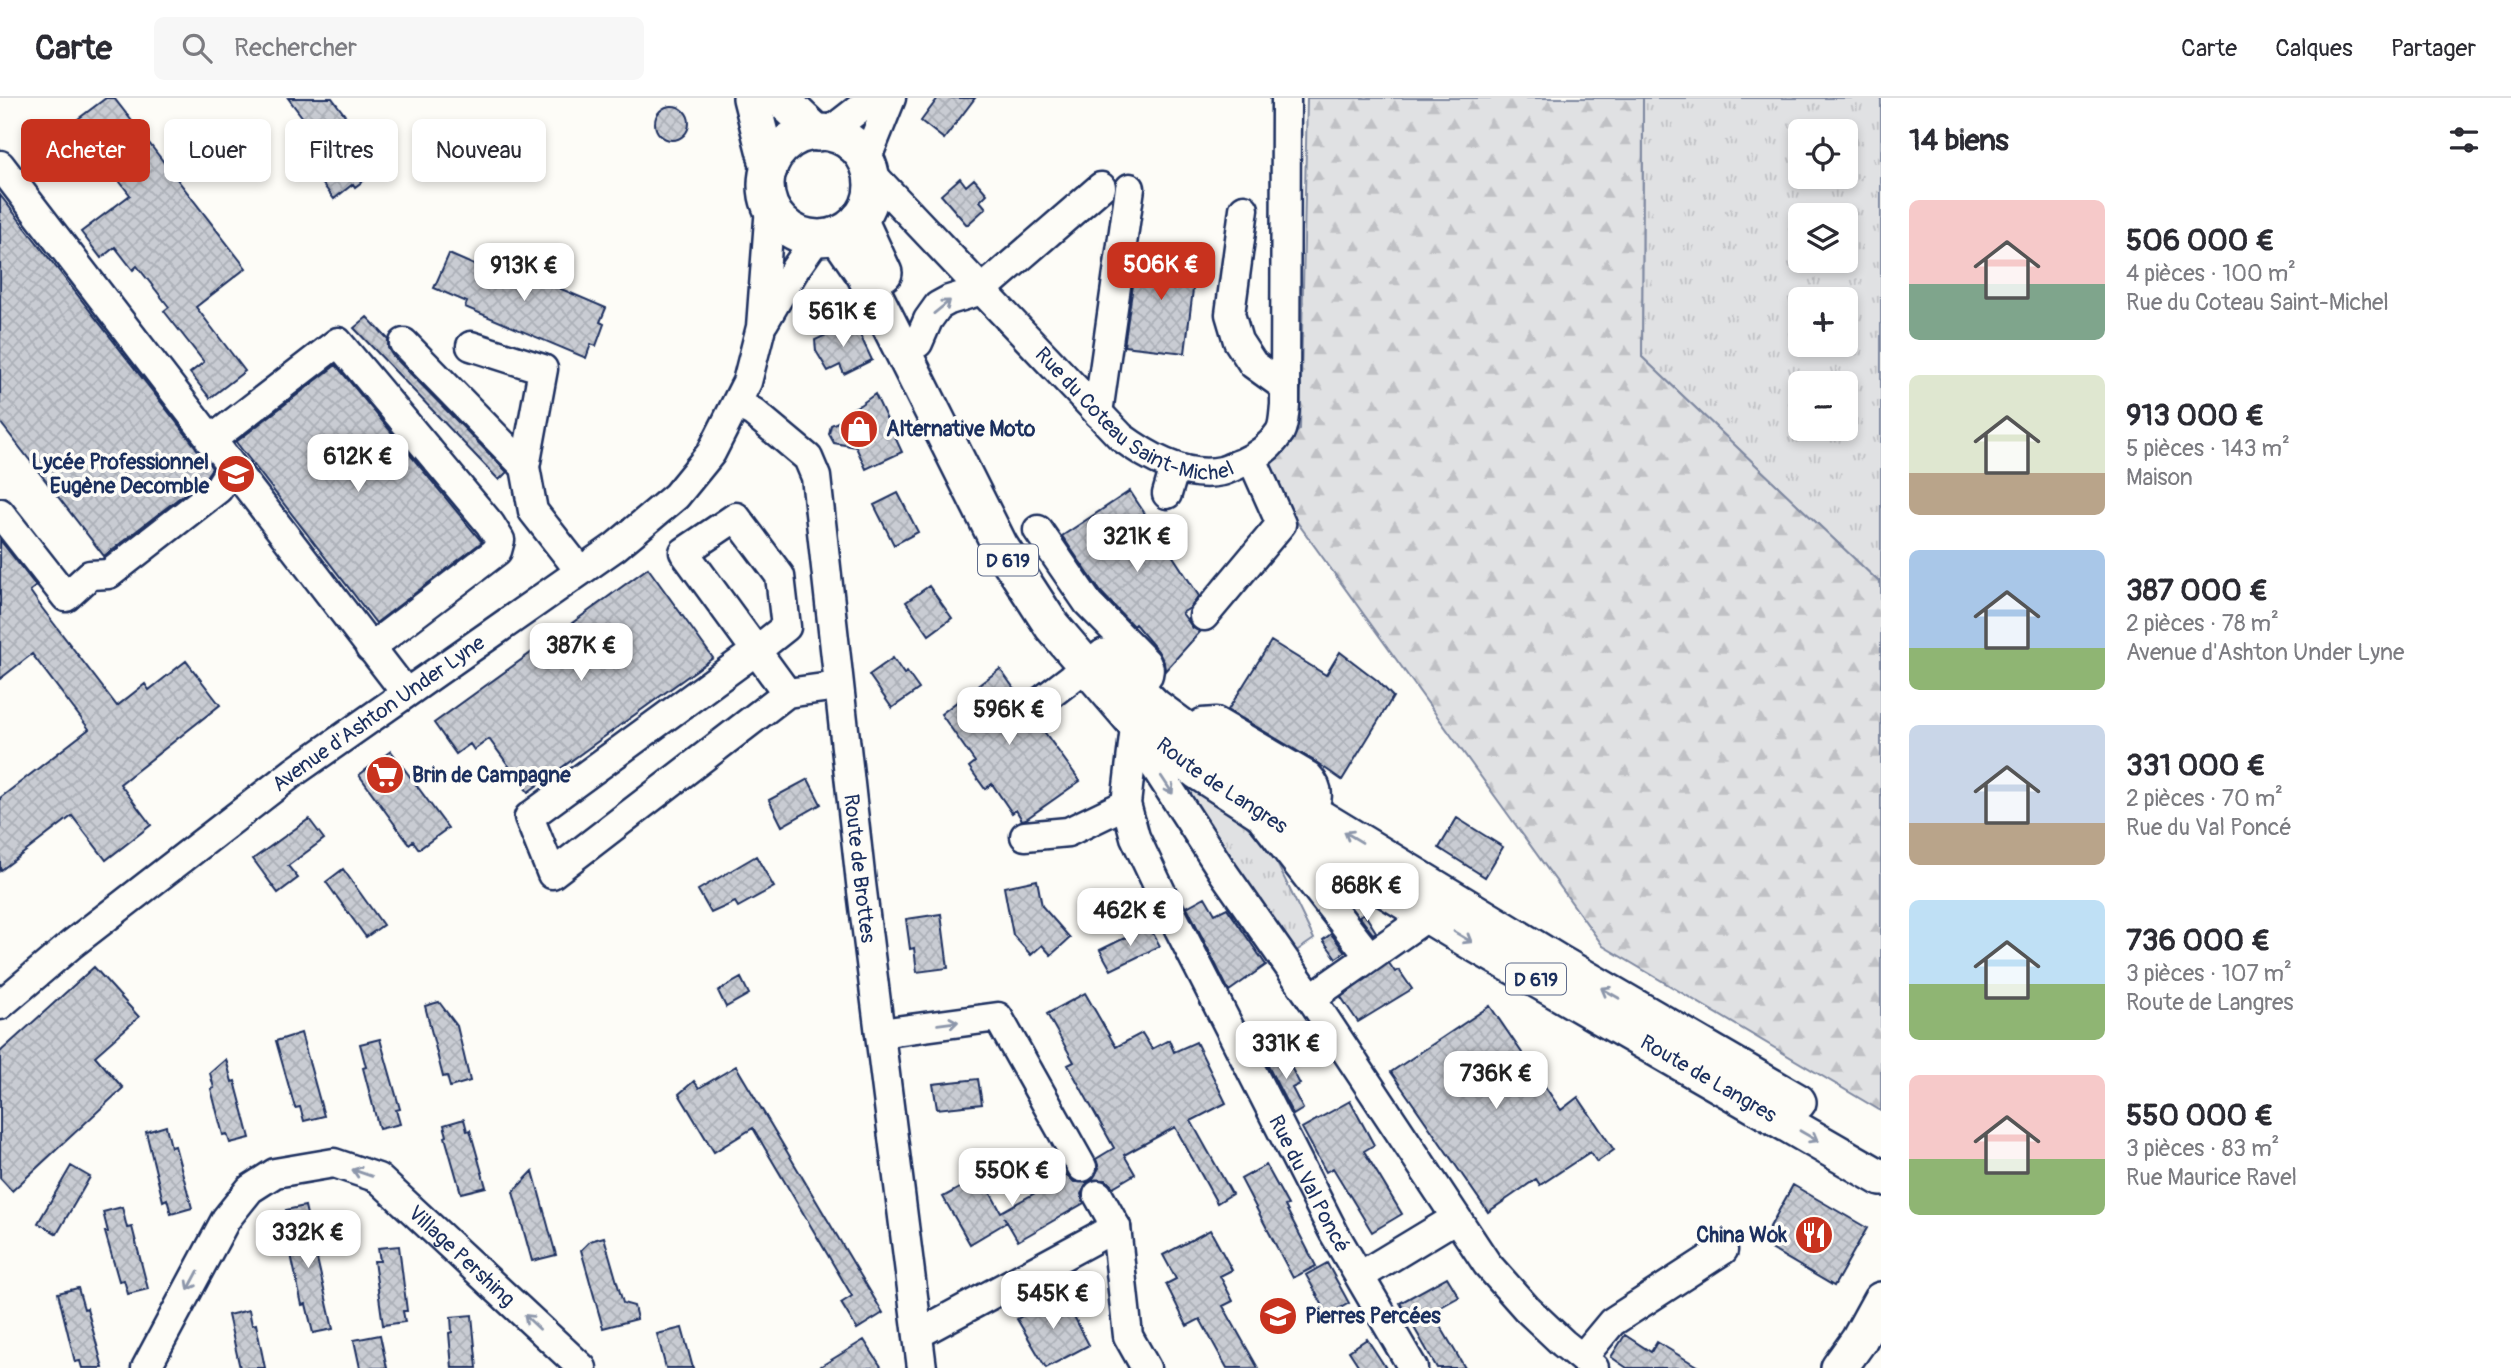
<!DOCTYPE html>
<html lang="fr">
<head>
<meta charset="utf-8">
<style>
  body { margin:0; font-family:Pangolin,sans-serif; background:#f7f7f7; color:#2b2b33; height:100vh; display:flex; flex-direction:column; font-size:26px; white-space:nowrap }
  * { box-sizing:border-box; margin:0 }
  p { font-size:23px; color:#7c7c81 }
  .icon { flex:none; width:38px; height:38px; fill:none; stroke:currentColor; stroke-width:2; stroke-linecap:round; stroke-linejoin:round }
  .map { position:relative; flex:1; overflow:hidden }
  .drawer { display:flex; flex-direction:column; background:#fff; width:630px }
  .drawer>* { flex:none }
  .banner { position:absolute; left:21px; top:21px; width:665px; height:63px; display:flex; gap:14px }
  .tools { position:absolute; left:1788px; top:21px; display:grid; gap:14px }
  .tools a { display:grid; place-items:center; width:70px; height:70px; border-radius:10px; background:#fff; box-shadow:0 4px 10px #0003; font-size:35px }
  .price { position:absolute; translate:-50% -60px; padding:0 16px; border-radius:14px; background:#fff; color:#222; font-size:23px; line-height:46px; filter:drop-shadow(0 2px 4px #0008) }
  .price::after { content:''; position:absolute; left:50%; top:42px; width:21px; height:16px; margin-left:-10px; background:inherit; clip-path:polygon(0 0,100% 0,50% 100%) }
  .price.on { background:#c8321e; color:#fff }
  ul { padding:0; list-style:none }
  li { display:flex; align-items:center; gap:21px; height:175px; padding:0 28px }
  li span { display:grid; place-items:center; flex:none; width:196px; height:140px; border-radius:10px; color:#555 }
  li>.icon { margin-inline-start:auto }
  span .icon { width:84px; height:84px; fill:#fffc; stroke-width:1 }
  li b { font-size:30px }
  h2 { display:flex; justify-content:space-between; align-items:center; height:84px; padding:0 28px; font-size:30px }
  .tag { padding:0 24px; border-radius:10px; background:#fff; box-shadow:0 4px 10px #0003; font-size:24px; line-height:63px }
  .tag.on { background:#c8321e; color:#fff }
  header { display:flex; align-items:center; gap:42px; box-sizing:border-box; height:98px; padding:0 35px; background:#fff; border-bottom:2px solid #e1e1e2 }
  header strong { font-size:33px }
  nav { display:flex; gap:38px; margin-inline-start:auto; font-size:24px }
  .search { width:490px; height:63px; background:#f7f7f7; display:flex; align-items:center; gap:18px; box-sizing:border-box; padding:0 24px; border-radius:10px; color:#7c7c81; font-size:26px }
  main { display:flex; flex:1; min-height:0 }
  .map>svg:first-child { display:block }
  .grass { fill:url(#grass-tufts); stroke:#7e88a0; stroke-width:2; fill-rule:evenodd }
  .forest { fill:url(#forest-firs); stroke:#7e88a0; stroke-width:2 }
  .building { fill:url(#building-cross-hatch); stroke:#1b2f5e; stroke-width:2 }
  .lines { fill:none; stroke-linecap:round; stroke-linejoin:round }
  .minor-casing { stroke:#1b2f5e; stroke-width:33 }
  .major-casing { stroke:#1b2f5e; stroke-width:40 }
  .minor { stroke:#fdfcf7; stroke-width:28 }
  .major { stroke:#fdfcf7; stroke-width:35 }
  .oneway { stroke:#8c96aa }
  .labels { text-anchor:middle; stroke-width:7; stroke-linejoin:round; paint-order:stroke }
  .shield { fill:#fdfcf7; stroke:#5f6c8c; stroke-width:2 }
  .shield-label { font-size:19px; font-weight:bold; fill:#1b2f5e }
  .street-label { font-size:21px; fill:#1b2f5e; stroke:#fdfcf7 }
  .poi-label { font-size:21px; font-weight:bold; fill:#1b2f5e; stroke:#fdfcf7; text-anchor:start }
</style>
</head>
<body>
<header>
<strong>Carte</strong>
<div class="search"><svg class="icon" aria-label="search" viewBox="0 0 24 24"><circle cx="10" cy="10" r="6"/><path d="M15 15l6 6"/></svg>Rechercher</div>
<nav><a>Carte</a><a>Calques</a><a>Partager</a></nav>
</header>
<main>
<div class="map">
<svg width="1881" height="1270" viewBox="0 0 1881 1270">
  <defs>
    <pattern id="grass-tufts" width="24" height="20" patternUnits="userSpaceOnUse" patternTransform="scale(1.75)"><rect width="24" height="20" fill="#e0e1e3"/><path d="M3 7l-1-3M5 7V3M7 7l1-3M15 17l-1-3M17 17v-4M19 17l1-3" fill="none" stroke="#c0c1c5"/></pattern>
    <pattern id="forest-firs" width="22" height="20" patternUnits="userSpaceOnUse" patternTransform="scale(1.75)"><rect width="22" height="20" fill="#e0e1e3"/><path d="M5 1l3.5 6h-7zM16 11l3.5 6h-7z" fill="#c0c1c5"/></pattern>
    <pattern id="building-cross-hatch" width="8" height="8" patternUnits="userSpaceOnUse" patternTransform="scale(1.75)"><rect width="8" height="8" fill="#c9ccd3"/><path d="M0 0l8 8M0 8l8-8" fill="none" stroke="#acb0b8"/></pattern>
  </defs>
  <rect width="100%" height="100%" fill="#fdfcf7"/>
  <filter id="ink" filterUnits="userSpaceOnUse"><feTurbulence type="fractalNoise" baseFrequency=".0143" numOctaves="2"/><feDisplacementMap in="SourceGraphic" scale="14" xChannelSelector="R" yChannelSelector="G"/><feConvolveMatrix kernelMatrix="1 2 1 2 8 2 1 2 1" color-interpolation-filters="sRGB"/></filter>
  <g filter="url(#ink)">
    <path class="grass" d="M1643 0H1881V486L1642 259ZM1801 33H1846V79H1801ZM1801 117H1846V163H1801ZM1801 201H1846V247H1801ZM1801 285H1846V331H1801Z
      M1173 665 1221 701 1271 753 1314 841 1295 854 1183 705Z"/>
    <path class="forest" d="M1307 0H1643L1642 259 1881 486V1013L1603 848 1261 374 1300 331Z"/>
    <path class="building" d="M106 0H114L246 170 196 209 245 273 210 300 190 275 204 264 164 213 169 209 137 168 133 172 115 149 101 160 81 134 130 97 74 24Z
      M288 0H332L383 68 355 89 353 86 334 101 293 46 312 32Z
      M938 0H975L944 41 921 23Z
      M655 25a17 17 0 1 1 34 0a17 17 0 1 1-34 0Z
      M960 80 966 88 974 81 987 96 980 103 986 110 967 127 941 97Z
      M0 97 212 370 205 380 104 458 0 324Z
      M1138 153 1197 160 1185 255 1124 248Z
      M449 156 481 170 486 159 606 210 600 224 604 226 596 248 591 246 586 260 465 209 467 204 434 190Z
      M367 219 388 241V250L392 257 507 374 499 382 354 230Z
      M854 224 872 262 844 276 840 267 828 273 816 253 815 242Z
      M336 267 482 444 376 525 236 344Z
      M875 296 902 354 866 371 856 349 834 345 829 336 831 327 847 320 845 314 860 307Z
      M1130 393 1199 498 1190 510 1182 515 1193 530 1200 534 1165 573 1164 564 1158 553 1135 526 1133 528 1101 494 1062 438Z
      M898 395 918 434 894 447 874 407Z
      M0 442 36 488 30 493 42 510 117 608 145 586 149 592 186 563 220 607 120 686 151 727 106 762 72 718 0 773V700L89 631 32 556 0 581Z
      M648 470 713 560 528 694 489 641 474 652 470 646 456 656 434 625Z
      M929 488 952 520 929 537 906 504Z
      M1271 543 1326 577 1340 554 1378 583 1393 599 1342 682 1316 664 1228 612Z
      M893 560 904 576 907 574 919 591 892 610 869 577Z
      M1000 571 1023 603 1025 615 1035 621 1080 683 1026 721 1022 722 1016 712 1012 715 992 686 985 691 969 669 975 664 941 616Z
      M391 653 448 730 419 751 413 743 409 746 359 677Z
      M808 681 821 706 782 728 769 702Z
      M1457 720 1503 749 1485 779 1439 750Z
      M309 721 324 741 288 768 298 780 278 795 253 761Z
      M756 758 774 789 738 809 735 804 711 815 698 792Z
      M343 771 383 827 366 839 326 784Z
      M1037 782 1042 808 1070 840 1051 857 1042 847 1031 857 1013 837 1004 789Z
      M1205 799 1215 816 1227 810 1266 867 1229 893 1187 809Z
      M1364 815 1376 834 1373 836 1359 818Z
      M941 816 948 870 917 874 914 850 910 851 906 821Z
      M1149 828 1160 848 1111 872 1100 852Z
      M1331 836 1345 854 1336 860 1323 842Z
      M1389 865 1395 874 1399 872 1412 891 1358 924 1341 899Z
      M94 869 139 919 95 958 123 990 12 1093 0 1080V954Z
      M741 880 749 896 726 909 718 893Z
      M1085 895 1116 949 1142 935 1152 951 1169 942 1174 954 1196 944 1226 1005 1191 1023 1232 1096 1217 1105 1175 1029 1124 1057 1135 1076 1113 1089 1106 1082H1092L1099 1070 1096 1061 1114 1050 1068 967 1074 964 1047 916Z
      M439 904 457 928 470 983 450 989 447 978 443 979 425 908Z
      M1490 908 1561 1012 1578 999 1614 1052 1597 1064 1590 1054 1540 1087 1536 1081 1488 1114 1391 974Z
      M301 935 324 1018 304 1023 300 1009 295 1010 276 943Z
      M380 941 400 1011 396 1012 400 1026 379 1031 363 970 366 969 360 946Z
      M1283 954 1300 986 1292 990 1303 1011 1293 1017 1266 964Z
      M226 961 232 984 235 983 250 1040 230 1045 227 1036 223 1037 211 991 214 990 210 975Z
      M736 968 883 1215 857 1231 841 1205 852 1198 753 1030 714 1054 679 996 694 983 699 990Z
      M978 981 982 1006 937 1011 933 986Z
      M1350 1003 1374 1047 1364 1053 1402 1116 1372 1134 1333 1070 1326 1074 1302 1030Z
      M464 1021 467 1033 470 1032 486 1089 461 1095 445 1039 447 1038 444 1027Z
      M166 1028 171 1049 175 1048 192 1110 171 1116 167 1101 163 1103 146 1034Z
      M1266 1067 1288 1107 1285 1108 1316 1168 1293 1180 1241 1081Z
      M71 1068 90 1079 57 1136 38 1125Z
      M533 1073 556 1157 532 1163 513 1094Z
      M1067 1077 1074 1084H1088L1081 1096 1084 1105 1018 1143 1004 1119 1007 1124 970 1146 943 1099 981 1078 1001 1114Z
      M1793 1087 1867 1130 1834 1188 1761 1145Z
      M305 1108 333 1231 313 1235 306 1206 302 1207 287 1138 291 1136 286 1112Z
      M122 1109 127 1130 132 1129 148 1191 128 1196 124 1182 119 1183 105 1134H108L103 1114Z
      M1210 1132 1232 1172 1220 1178 1233 1203 1223 1208 1258 1270H1227L1200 1221 1187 1228 1166 1186 1176 1181 1163 1157Z
      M604 1139 623 1205 634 1208 637 1221 603 1230 581 1152 590 1143Z
      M399 1148 407 1213H403L405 1224 383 1227 374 1163H380L378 1150Z
      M1327 1165 1349 1205 1328 1217 1306 1177Z
      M1447 1179 1459 1199 1432 1214 1465 1270H1437L1400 1205Z
      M78 1190 84 1211 87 1210 103 1270H82L80 1263 75 1264 58 1195Z
      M1062 1195 1089 1247 1046 1270 1017 1221Z
      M249 1212 252 1227 256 1226 265 1270H240L228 1217Z
      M472 1217 477 1270H452L449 1235 452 1234 451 1219Z
      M682 1230 693 1270H666L657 1236Z
      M380 1237 387 1270H360L354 1242Z
      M1625 1237 1651 1254 1657 1244 1700 1270H1627L1611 1259Z
      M1367 1241 1386 1270H1360L1349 1253Z
      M864 1242 882 1270H818Z"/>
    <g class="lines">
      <defs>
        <g id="minor">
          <path d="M828 35 873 0"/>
          <path d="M866 62 891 0"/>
          <path d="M0 67 406 595"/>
          <path id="s1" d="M870 74 1121 339C1148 359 1187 381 1222 373 1229 371 1236 367 1242 365 1256 359 1271 348 1280 334 1284 327 1284 315 1285 307L1286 0"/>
          <path d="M1244 111 1230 216 1238 243 1253 266 1285 289"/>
          <path d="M764 224 795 171 816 141"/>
          <path d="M404 245 525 369"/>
          <path d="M918 245 928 222 938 208 949 202 982 192 1101 89"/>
          <path d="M471 248 543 271 525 369 533 413 580 473"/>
          <path id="s2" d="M737 306 753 314 808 360 816 379 861 785 922 1270"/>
          <path d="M1098 315 1130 90"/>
          <path d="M210 343 338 244 490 426 500 442 497 453 370 550"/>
          <path d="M1167 396 1175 369"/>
          <path d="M0 415 66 499 90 477 109 476 218 391 231 370"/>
          <path d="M1038 432 1088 505 1146 564 1149 571 1148 577 1121 605"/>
          <path d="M1204 518 1281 426 1252 361"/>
          <path d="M787 595 684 454 736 419 780 478 786 529 757 552 529 719 552 776 787 595 838 588"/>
          <path d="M1039 605 1103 556"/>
          <path d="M1136 626 1150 661 1223 774 1311 900 1487 1166 1527 1211 1563 1245 1594 1270"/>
          <path id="s3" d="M1135 629 1126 706 1135 739 1171 815 1334 1135 1413 1270"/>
          <path d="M1190 635 1202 625 1216 624 1308 678C1327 698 1311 711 1301 732"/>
          <path d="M1263 722 1369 858"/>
          <path d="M1025 738 1068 734 1126 706"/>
          <path d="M1311 900 1428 818"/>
          <path id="s4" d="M0 907 72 846 294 674 615 449 676 398 711 355 747 284 761 229 770 108"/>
          <path d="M880 935 998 919 1082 1069"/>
          <path d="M1098 1097 1116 1129 1128 1238 1146 1270"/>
          <path d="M1360 1178 1456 1120"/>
          <path d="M918 1236 1116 1129"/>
          <path d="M1582 1260 1612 1224 1723 1152"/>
          <path id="s5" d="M146 1270 226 1121 250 1091 275 1075 334 1065 378 1080 582 1270"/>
        </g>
        <g id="major">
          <path d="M751 0 769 71"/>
          <path d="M780 0 817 35"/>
          <circle cx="819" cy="87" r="53"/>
          <path d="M859 121 884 175"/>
          <path id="s6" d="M837 137 864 176 1000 448 1052 528 1136 626 1197 673 1307 744 1470 843 1881 1080"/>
          <path d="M1105 559 1154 608 1212 651 1266 687 1559 865 1798 1004"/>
          <path d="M1839 1270 1859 1242 1881 1202"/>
        </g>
      </defs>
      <use href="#minor" class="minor-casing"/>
      <use href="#major" class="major-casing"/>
      <use href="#minor" class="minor"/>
      <use href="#major" class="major"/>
    </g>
    <defs><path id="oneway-shaft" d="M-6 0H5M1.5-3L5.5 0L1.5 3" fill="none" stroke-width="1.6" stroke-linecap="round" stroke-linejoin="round" transform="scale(1.75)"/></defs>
    <g class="oneway">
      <use href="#oneway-shaft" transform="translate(942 209) rotate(-39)"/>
      <use href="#oneway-shaft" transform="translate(1167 687) rotate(57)"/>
      <use href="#oneway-shaft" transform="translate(1353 739) rotate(-149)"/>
      <use href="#oneway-shaft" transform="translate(1463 839) rotate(31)"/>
      <use href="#oneway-shaft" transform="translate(1610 895) rotate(-150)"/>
      <use href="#oneway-shaft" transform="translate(948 925) rotate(-8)"/>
      <use href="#oneway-shaft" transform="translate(1809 1038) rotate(30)"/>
      <use href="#oneway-shaft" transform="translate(362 1075) rotate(-161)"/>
      <use href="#oneway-shaft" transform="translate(193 1183) rotate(118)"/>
      <use href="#oneway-shaft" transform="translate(532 1224) rotate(-137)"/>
    </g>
  </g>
  <defs>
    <symbol id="shop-disc" viewBox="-11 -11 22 22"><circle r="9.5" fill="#c8321e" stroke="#fdfcf7"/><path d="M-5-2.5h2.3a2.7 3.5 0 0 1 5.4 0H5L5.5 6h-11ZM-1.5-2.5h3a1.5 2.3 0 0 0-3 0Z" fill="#fff"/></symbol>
    <symbol id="school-disc" viewBox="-11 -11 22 22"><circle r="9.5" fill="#c8321e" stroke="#fdfcf7"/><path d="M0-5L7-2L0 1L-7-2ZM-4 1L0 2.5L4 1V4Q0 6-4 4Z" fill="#fff"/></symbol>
    <symbol id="supermarket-disc" viewBox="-11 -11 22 22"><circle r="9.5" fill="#c8321e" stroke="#fdfcf7"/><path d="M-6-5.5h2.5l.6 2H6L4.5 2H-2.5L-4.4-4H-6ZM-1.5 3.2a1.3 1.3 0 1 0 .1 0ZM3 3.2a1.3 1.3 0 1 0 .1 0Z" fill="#fff"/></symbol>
    <symbol id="restaurant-disc" viewBox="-11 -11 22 22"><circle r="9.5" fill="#c8321e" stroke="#fdfcf7"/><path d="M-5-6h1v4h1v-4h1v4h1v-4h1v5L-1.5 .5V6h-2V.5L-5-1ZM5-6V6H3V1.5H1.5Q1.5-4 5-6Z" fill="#fff"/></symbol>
  </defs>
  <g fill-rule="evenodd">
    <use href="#shop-disc" x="837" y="309" width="44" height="44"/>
    <use href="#school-disc" x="214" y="354" width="44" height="44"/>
    <use href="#supermarket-disc" x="363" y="655" width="44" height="44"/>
    <use href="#restaurant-disc" x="1792" y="1115" width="44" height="44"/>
    <use href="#school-disc" x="1256" y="1196" width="44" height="44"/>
  </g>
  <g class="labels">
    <g class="shield">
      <rect x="978" y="446.5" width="60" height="31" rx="5"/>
      <rect x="1506" y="865.5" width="60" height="31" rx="5"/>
    </g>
    <g class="shield-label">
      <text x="1008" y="469">D 619</text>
      <text x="1536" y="888">D 619</text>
    </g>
    <g class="street-label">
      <text dy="7" stroke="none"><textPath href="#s1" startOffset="366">Rue du Coteau Saint-Michel</textPath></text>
      <text dy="7" stroke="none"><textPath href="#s4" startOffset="478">Avenue d'Ashton Under Lyne</textPath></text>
      <text dy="7" stroke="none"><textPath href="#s6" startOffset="682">Route de Langres</textPath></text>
      <text dy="7" stroke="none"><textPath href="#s2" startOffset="504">Route de Brottes</textPath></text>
      <text dy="7" stroke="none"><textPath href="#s6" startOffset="1250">Route de Langres</textPath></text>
      <text dy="7" stroke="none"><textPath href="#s3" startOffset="500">Rue du Val Poncé</textPath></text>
      <text dy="7" stroke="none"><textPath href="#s5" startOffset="458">Village Pershing</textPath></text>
    </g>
    <g class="poi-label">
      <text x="886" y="338">Alternative Moto</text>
      <text x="209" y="371" text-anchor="end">Lycée Professionnel<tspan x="209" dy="24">Eugène Decomble</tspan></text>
      <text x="412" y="684">Brin de Campagne</text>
      <text x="1787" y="1144" text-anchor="end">China Wok</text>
      <text x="1305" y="1225">Pierres Percées</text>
    </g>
  </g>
</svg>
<div class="tools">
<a><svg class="icon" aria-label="locate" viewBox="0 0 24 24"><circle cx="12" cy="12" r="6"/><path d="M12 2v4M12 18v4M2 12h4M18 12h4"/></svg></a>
<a><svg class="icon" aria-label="layers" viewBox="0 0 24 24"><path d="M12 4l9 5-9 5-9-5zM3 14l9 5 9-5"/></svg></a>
<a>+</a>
<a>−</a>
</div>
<b class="price on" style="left:1161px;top:204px">506K €</b>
<b class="price" style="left:524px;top:205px">913K €</b>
<b class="price" style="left:843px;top:251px">561K €</b>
<b class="price" style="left:358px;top:396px">612K €</b>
<b class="price" style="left:1137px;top:476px">321K €</b>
<b class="price" style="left:581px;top:585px">387K €</b>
<b class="price" style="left:1009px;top:649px">596K €</b>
<b class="price" style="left:1367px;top:825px">868K €</b>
<b class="price" style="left:1130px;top:850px">462K €</b>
<b class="price" style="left:1286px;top:983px">331K €</b>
<b class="price" style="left:1496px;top:1013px">736K €</b>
<b class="price" style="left:1012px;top:1110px">550K €</b>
<b class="price" style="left:308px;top:1172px">332K €</b>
<b class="price" style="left:1053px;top:1233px">545K €</b>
<div class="banner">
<a class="tag on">Acheter</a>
<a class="tag">Louer</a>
<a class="tag">Filtres</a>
<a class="tag">Nouveau</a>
</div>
</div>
<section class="drawer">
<h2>14 biens<svg class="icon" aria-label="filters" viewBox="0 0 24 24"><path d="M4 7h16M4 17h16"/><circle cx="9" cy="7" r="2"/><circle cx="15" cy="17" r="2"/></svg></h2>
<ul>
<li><span style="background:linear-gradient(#f6c9c9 60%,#7fa58c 0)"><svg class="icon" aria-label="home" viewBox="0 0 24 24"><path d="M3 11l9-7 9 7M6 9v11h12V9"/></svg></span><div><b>506 000 €</b><p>4 pièces · 100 m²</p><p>Rue du Coteau Saint-Michel</p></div></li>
<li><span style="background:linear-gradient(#dfe7d0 70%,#b9a48a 0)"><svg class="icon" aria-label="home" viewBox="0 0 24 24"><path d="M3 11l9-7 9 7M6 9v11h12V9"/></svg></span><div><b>913 000 €</b><p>5 pièces · 143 m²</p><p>Maison</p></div></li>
<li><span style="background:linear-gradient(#a9c7e8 70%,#8fb573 0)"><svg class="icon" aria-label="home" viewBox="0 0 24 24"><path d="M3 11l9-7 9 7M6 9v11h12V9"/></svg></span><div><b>387 000 €</b><p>2 pièces · 78 m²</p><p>Avenue d'Ashton Under Lyne</p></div></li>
<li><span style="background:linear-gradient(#c9d6e8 70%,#b9a48a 0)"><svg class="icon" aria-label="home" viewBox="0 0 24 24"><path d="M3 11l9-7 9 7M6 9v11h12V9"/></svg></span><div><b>331 000 €</b><p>2 pièces · 70 m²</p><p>Rue du Val Poncé</p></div></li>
<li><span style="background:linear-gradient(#bfe0f5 60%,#8fb573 0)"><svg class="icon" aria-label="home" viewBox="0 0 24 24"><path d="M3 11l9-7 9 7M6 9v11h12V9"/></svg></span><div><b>736 000 €</b><p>3 pièces · 107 m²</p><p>Route de Langres</p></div></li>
<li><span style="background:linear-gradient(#f6c9c9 60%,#8fb573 0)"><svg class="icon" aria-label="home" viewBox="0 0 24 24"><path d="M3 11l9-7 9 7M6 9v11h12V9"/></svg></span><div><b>550 000 €</b><p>3 pièces · 83 m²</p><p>Rue Maurice Ravel</p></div></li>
</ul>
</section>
</main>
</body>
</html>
